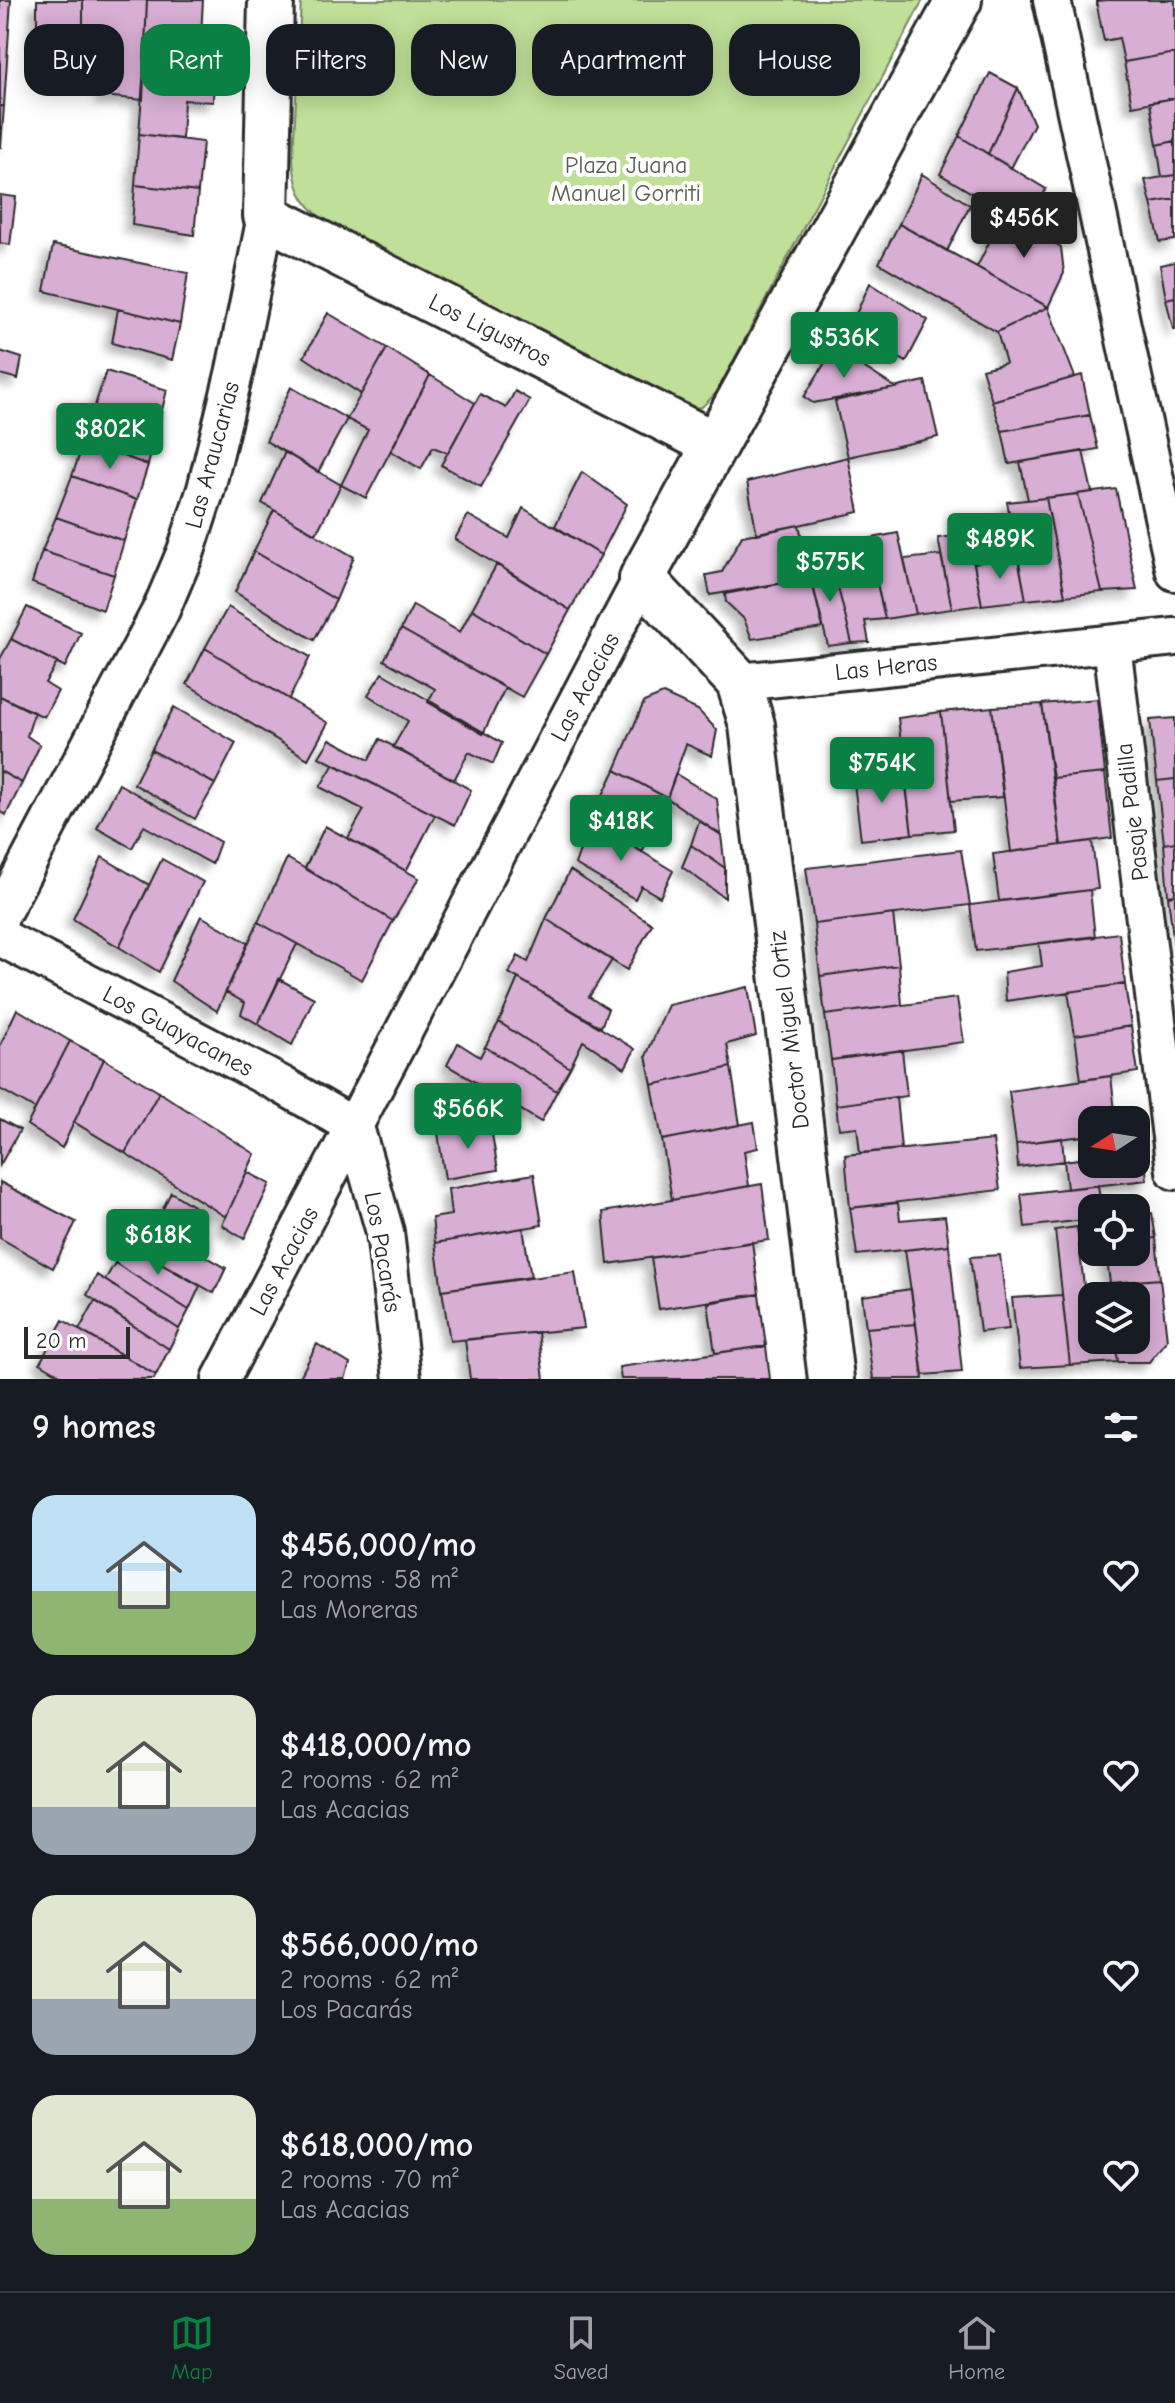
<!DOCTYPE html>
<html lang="en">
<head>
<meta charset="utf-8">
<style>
  body { margin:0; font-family:"Comic Neue",sans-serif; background:#20242c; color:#f1f3f6; height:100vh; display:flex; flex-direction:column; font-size:30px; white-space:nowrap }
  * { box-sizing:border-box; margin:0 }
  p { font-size:26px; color:#9ea1a6 }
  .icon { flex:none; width:44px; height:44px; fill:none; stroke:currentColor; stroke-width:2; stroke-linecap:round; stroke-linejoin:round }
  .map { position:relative; height:1379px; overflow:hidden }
  .drawer { display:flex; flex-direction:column; background:#171b24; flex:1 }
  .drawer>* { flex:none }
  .top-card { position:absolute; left:24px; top:24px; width:1128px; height:72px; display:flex; gap:16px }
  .needle { width:52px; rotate:258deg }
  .buttons { position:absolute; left:1078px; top:1106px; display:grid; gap:16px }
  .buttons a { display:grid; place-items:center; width:72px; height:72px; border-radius:16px; background:#171b24; box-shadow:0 4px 20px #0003; font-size:40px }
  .scale { position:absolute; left:24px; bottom:20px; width:106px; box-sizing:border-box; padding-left:8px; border:4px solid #2b2b2b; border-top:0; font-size:22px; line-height:28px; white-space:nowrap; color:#2b2b2b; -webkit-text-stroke:6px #fff; paint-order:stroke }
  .price { position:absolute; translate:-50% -68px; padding:0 18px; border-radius:8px; background:#0b8043; color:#fff; font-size:26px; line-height:52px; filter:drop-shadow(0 2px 4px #0008) }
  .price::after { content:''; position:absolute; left:50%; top:48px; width:24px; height:18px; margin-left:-12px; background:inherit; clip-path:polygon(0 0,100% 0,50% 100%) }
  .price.on { background:#222; color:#fff }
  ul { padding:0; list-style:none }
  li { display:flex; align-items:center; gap:24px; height:200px; padding:0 32px }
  li span { display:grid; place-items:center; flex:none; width:224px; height:160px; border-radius:24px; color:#555 }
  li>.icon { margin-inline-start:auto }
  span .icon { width:96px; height:96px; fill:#fffc; stroke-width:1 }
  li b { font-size:34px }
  h2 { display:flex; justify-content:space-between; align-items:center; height:96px; padding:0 32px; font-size:34px }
  .tag { padding:0 28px; border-radius:24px; background:#171b24; box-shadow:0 4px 20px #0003; font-size:28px; line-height:72px }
  .tag.on { background:#0b8043; color:#fff }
  .tabs { display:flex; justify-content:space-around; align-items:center; height:112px; border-top:2px solid #363941; background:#171b24; font-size:22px; color:#9ea1a6 }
  .tabs a { display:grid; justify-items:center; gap:4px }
  .tabs .on { color:#0b8043 }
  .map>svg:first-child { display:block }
  .green { fill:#c0e099; stroke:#768662; stroke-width:2 }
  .building { fill:#d8aed4; stroke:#2b2b2b; stroke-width:2; filter:url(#shadow) }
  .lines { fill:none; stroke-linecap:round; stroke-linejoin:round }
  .street-casing { stroke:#2b2b2b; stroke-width:42 }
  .secondary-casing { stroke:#2b2b2b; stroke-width:50 }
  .street { stroke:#fff; stroke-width:36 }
  .secondary { stroke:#fff; stroke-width:44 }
  .labels { text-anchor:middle; stroke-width:8; stroke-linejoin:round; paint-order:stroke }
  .park-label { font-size:24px; fill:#58614c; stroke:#fff }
  .street-label { font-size:24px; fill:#2b2b2b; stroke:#fff }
</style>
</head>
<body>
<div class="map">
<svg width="1175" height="1379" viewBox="0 0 1175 1379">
  <defs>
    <filter id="shadow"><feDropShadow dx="-7" dy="7" stdDeviation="4" flood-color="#0004"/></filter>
  </defs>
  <rect width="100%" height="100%" fill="#fff"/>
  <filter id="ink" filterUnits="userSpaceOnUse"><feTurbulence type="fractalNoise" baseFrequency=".0125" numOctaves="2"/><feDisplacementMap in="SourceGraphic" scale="16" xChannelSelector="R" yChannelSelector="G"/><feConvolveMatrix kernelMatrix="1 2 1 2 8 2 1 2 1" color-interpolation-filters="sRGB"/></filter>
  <g filter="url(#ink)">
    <path class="green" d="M301 0H923L717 392 702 407 681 409 323 219C301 203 294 184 293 158Z"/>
    <path class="building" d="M0 0H11L4 106H0Z
      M37 0H83V49L37 48Z
      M83 0H147L143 100 103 96 104 51 83 49Z
      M147 0H203L199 71 144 68Z
      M1108 0H1175V53L1124 62 1119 38 1104 41 1096 1Z
      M1175 53V98L1132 106 1124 62Z
      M144 68 214 73 213 102 184 100 182 139 139 134Z
      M990 73 1018 88 988 154 959 136Z
      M1018 88 1034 124 1011 168 988 154Z
      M1175 98V141L1157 145 1150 102Z
      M0 106H4L1 147H0Z
      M139 134 203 142 198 192 135 185Z
      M959 136 1046 189 1029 227 940 174Z
      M1175 141V175L1162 177 1157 145Z
      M922 174 970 205 947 251 899 224Z
      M1175 175V199L1151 203 1145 180Z
      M135 185 198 192 194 235 132 225Z
      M0 195 16 197 10 245 0 243Z
      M1175 199V240L1160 242 1151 203Z
      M1004 212 1061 247 1064 273 1048 307 977 267Z
      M899 224 977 267 1048 307 997 332 879 263Z
      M53 245 188 273 180 324 44 291Z
      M1175 262V297L1166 299 1160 265Z
      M870 283 928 320 906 362 850 327Z
      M1175 297V329H1173L1166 299Z
      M1048 307 1075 377 992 401 982 369 1006 363 997 332Z
      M118 309 180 324 172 360 112 343Z
      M328 313 387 348 361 394 304 357Z
      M387 348 430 375 366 498 341 485 368 430 347 419Z
      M834 348 896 388 813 403 804 397Z
      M0 351 22 358 18 379 0 374Z
      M106 371 167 390 156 434 93 412Z
      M430 375 475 403 448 453 433 447 421 469 391 451Z
      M1082 375 1090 415 1002 431 992 401Z
      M925 381 938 437 848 457 835 401Z
      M291 387 347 419 318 472 266 441Z
      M515 391 530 400 481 487 441 465 480 394 506 408Z
      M93 412 156 434 148 465 84 442Z
      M1090 415 1098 449 1009 464 1002 431Z
      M84 442 148 465 137 500 72 476Z
      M1083 451 1092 492 1028 500 1020 462Z
      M285 452 341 485 316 534 262 503Z
      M848 457 859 512 757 534 747 482Z
      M582 472 627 504 601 555 555 526Z
      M72 476 137 500 124 541 56 517Z
      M1116 489 1137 590 1102 592 1078 494Z
      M1078 494 1102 592 1065 596 1046 498Z
      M1046 498 1065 596 1026 600 1007 502Z
      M523 508 601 555 570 610 455 539 468 515 509 538Z
      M274 510 354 557 336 600 254 551Z
      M56 517 124 541 114 575 42 551Z
      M799 525 811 578 710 595 706 575 722 572 742 536Z
      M898 533 916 614 885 619 867 539Z
      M968 534 982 605 952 609 938 538Z
      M42 551 114 575 103 610 32 583Z
      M254 551 336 600 314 640 235 592Z
      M870 553 885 619 865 621 869 642 852 643 831 560Z
      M941 555 952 609 916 614 904 559Z
      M1018 557 1026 600 982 605 974 563Z
      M831 560 852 643 828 646 808 565Z
      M497 564 570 610 546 654 472 609Z
      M811 578 823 628 752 639 744 619 726 602 725 594Z
      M413 605 460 632 472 609 546 654 522 697 401 629Z
      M27 607 81 633 65 667 11 639Z
      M228 607 310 657 289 699 205 648Z
      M401 629 505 688 483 734 428 702 435 689 384 660Z
      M11 639 57 663 45 683 58 691 44 717 0 696V659Z
      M205 648 328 723 308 759 187 684Z
      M382 673 502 743 493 764 469 752 454 780 393 747 408 721 368 695Z
      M663 694 698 710 717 730 712 756 686 744 667 798 615 770 644 702Z
      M0 696 34 713 27 736 40 745 22 783 0 771Z
      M1097 699 1105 773 1053 778 1042 704Z
      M1042 704 1061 845 1011 852 992 707Z
      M174 707 236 743 215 784 151 750Z
      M992 707 1003 797 951 801 941 712Z
      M941 712 954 830 912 834 898 718Z
      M1175 718V779L1157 781 1150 720Z
      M330 739 369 760 380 739 471 790 455 825 319 757Z
      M151 750 215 784 195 819 134 784Z
      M334 764 435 815 406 871 348 838 364 810 320 787Z
      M615 770 667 798 642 852 591 820Z
      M0 771 22 783 6 815 0 812Z
      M904 771 912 834 861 840 853 775Z
      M1105 773 1112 838 1061 845 1053 778Z
      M676 774 717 799 721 835 667 798Z
      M1175 779V842L1164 844 1157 781Z
      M119 784 220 842 212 864 144 826 132 848 97 828Z
      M591 820 673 871 660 897 641 886 635 899 575 864Z
      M699 821 721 835 725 868 691 845Z
      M325 826 419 878 393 921 305 868Z
      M1092 841 1098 889 999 901 993 854Z
      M1175 842V895L1168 896 1164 844Z
      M691 845 725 868V898L682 867Z
      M961 850 970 905 814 924 806 868Z
      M102 857 149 885 119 947 73 919Z
      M287 858 393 921 362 980 258 922Z
      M162 859 203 882 159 972 119 947Z
      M570 870 652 924 627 970 546 919Z
      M1090 890 1095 937 976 951 970 905Z
      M1175 895V954L1168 896Z
      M893 914 899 965 820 976 814 924Z
      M201 916 248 943 217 1011 171 981Z
      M546 919 612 960 589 997 608 1009 601 1027 509 973 518 956 528 962Z
      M258 922 297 944 258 1024 241 1014 245 1003 226 992Z
      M1119 933 1125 984 1006 1001 1004 972 1042 966 1039 943Z
      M899 965 902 1005 825 1015 820 976Z
      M518 978 635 1049 625 1068 583 1041 570 1068 499 1022Z
      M279 979 314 998 292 1045 258 1024Z
      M1125 984 1131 1026 1075 1035 1068 992Z
      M748 987 756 1036 727 1044 731 1067 652 1085 646 1056 668 1005Z
      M957 998 964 1042 831 1060 825 1015Z
      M17 1009 70 1041 35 1109 0 1089V1046Z
      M499 1022 570 1068 557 1091 485 1047Z
      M1131 1026 1138 1072 1081 1080 1075 1035Z
      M70 1041 104 1059 62 1148 27 1125Z
      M458 1043 480 1057 485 1047 557 1091 541 1122 447 1065Z
      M902 1050 907 1096 836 1105 831 1060Z
      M104 1059 159 1092 125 1153 74 1122Z
      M731 1067 740 1125 662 1140 652 1085Z
      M1111 1076 1116 1120H1092V1135L1016 1144 1009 1091Z
      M159 1092 255 1154 226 1217 125 1153Z
      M896 1097 901 1149 860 1153 857 1127 839 1129 836 1105Z
      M0 1119 20 1130 0 1165Z
      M490 1122 498 1170 445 1179 438 1133Z
      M754 1122 758 1148 744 1151 749 1186 672 1200 662 1140Z
      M1062 1138 1064 1161 1018 1167 1016 1144Z
      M993 1140 1000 1190 850 1208 845 1155Z
      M1144 1150 1147 1180 1067 1189 1064 1161 1092 1157V1164H1136V1151Z
      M247 1172 270 1184 244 1239 222 1225Z
      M534 1174 542 1225 435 1243 432 1218 451 1215 448 1189Z
      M0 1182 76 1222 53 1268 0 1238Z
      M762 1184 769 1240 608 1264 603 1212Z
      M1098 1185 1101 1208H1092V1219L1025 1227 1021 1194Z
      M171 1192 193 1206 179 1241 226 1268 214 1293 142 1252Z
      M898 1203 900 1220 945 1216 949 1245 857 1255 850 1208Z
      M1152 1213 1156 1238 1136 1240V1215Z
      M1077 1227 1084 1286 1110 1283 1111 1296H1092V1340H1115L1118 1362 1070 1365 1055 1230Z
      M523 1228 531 1277 442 1290 435 1243Z
      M1156 1238 1160 1279 1110 1283 1106 1252H1136V1240Z
      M752 1242 759 1294 659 1309 651 1258Z
      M125 1244 200 1286 189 1310 115 1263Z
      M949 1245 962 1372 923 1375 905 1250Z
      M1000 1255 1009 1329 980 1332 970 1257Z
      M115 1263 189 1310 179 1329 105 1280Z
      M575 1272 584 1328 450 1341 442 1290Z
      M97 1275 179 1329 169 1349 87 1295Z
      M1160 1279 1167 1340 1149 1362H1118L1115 1340H1136V1296H1111L1110 1283Z
      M911 1289 916 1324 866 1328 862 1296Z
      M759 1294 766 1346 715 1353 708 1303Z
      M1062 1295 1070 1365 1020 1368 1012 1298Z
      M95 1301 169 1349 156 1375 79 1330Z
      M63 1320 156 1375 154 1379H67L40 1363Z
      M916 1324 923 1379H873L866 1328Z
      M538 1332 544 1379H470L465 1340Z
      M317 1344 350 1364 345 1379H299Z
      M766 1346 770 1379H621L619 1367Z"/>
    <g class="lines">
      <defs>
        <path id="street" d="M1052 0 1175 572
          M1112 644 1175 1171
          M739 682 1175 637
          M0 916 161 610 186 551 206 489 235 370 266 216
          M0 937 282 1085 355 1127 385 1232 402 1379
          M221 1379 642 578"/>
        <path id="secondary" d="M271 0 266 216 714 444
          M831 1379 752 725 739 682 642 578 959 0"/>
      </defs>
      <use href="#street" class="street-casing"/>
      <use href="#secondary" class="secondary-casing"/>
      <use href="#street" class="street"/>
      <use href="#secondary" class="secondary"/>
    </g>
  </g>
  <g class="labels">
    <g class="park-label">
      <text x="626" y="173">Plaza Juana<tspan x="626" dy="28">Manuel Gorriti</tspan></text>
    </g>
    <g class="street-label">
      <text transform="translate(490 330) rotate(27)" y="8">Los Ligustros</text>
      <text transform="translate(212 455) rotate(-75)" y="8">Las Araucarias</text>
      <text transform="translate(886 667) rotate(-6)" y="8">Las Heras</text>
      <text transform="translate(585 687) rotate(-62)" y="8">Las Acacias</text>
      <text transform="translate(1132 812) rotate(-97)" y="8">Pasaje Padilla</text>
      <text transform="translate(789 1030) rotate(-97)" y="8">Doctor Miguel Ortiz</text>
      <text transform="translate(178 1031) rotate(28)" y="8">Los Guayacanes</text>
      <text transform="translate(383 1252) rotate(80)" y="8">Los Pacarás</text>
      <text transform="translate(284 1261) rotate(-62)" y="8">Las Acacias</text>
    </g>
  </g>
</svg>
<div class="buttons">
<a><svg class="needle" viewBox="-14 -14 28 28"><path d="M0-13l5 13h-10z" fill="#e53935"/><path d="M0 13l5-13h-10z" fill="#9ea1a6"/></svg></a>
<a><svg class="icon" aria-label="locate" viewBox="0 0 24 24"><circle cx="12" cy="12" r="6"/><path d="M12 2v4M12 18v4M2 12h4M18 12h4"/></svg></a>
<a><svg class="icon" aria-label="layers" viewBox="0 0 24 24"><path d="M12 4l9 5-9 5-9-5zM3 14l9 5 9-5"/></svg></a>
</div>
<div class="scale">20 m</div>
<b class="price on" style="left:1024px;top:260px">$456K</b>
<b class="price" style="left:844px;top:380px">$536K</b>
<b class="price" style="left:110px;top:471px">$802K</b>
<b class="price" style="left:1000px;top:581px">$489K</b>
<b class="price" style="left:830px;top:604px">$575K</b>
<b class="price" style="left:882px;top:805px">$754K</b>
<b class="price" style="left:621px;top:863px">$418K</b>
<b class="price" style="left:468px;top:1151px">$566K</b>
<b class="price" style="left:158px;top:1277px">$618K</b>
<div class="top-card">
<a class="tag">Buy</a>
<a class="tag on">Rent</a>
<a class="tag">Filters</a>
<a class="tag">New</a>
<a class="tag">Apartment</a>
<a class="tag">House</a>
</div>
</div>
<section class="drawer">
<h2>9 homes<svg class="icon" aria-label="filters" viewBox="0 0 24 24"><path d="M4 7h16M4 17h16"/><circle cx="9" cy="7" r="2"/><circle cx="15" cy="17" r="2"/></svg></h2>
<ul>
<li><span style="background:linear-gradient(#bfe0f5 60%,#8fb573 0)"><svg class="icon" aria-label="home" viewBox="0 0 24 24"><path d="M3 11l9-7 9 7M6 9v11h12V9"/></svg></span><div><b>$456,000/mo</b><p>2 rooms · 58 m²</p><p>Las Moreras</p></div><svg class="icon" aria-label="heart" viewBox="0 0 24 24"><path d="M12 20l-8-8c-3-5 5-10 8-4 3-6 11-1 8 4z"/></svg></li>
<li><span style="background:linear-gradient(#dfe7d0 70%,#9aa5b1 0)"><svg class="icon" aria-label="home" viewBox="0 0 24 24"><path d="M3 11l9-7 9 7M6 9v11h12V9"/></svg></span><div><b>$418,000/mo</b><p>2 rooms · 62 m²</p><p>Las Acacias</p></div><svg class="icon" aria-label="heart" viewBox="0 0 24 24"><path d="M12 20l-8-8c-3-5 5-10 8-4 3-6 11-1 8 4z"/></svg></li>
<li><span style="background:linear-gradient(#dfe7d0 65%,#9aa5b1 0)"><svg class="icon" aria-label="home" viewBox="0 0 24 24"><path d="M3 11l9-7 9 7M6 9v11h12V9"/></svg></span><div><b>$566,000/mo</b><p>2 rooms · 62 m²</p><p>Los Pacarás</p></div><svg class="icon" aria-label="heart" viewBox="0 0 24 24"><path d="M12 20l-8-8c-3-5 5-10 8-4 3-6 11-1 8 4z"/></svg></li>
<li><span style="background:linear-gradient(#dfe7d0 65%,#8fb573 0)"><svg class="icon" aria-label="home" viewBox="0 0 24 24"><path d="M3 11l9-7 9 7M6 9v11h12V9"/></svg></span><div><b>$618,000/mo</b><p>2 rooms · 70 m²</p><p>Las Acacias</p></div><svg class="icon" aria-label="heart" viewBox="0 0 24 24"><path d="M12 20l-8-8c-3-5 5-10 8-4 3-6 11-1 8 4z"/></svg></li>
</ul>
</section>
<nav class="tabs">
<a class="on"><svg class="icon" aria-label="map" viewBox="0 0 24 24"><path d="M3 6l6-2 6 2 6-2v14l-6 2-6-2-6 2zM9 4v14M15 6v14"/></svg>Map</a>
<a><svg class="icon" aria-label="saved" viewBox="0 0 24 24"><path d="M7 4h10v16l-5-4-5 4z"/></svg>Saved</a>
<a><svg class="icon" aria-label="home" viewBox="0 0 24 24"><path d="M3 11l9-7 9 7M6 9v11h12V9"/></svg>Home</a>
</nav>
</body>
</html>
